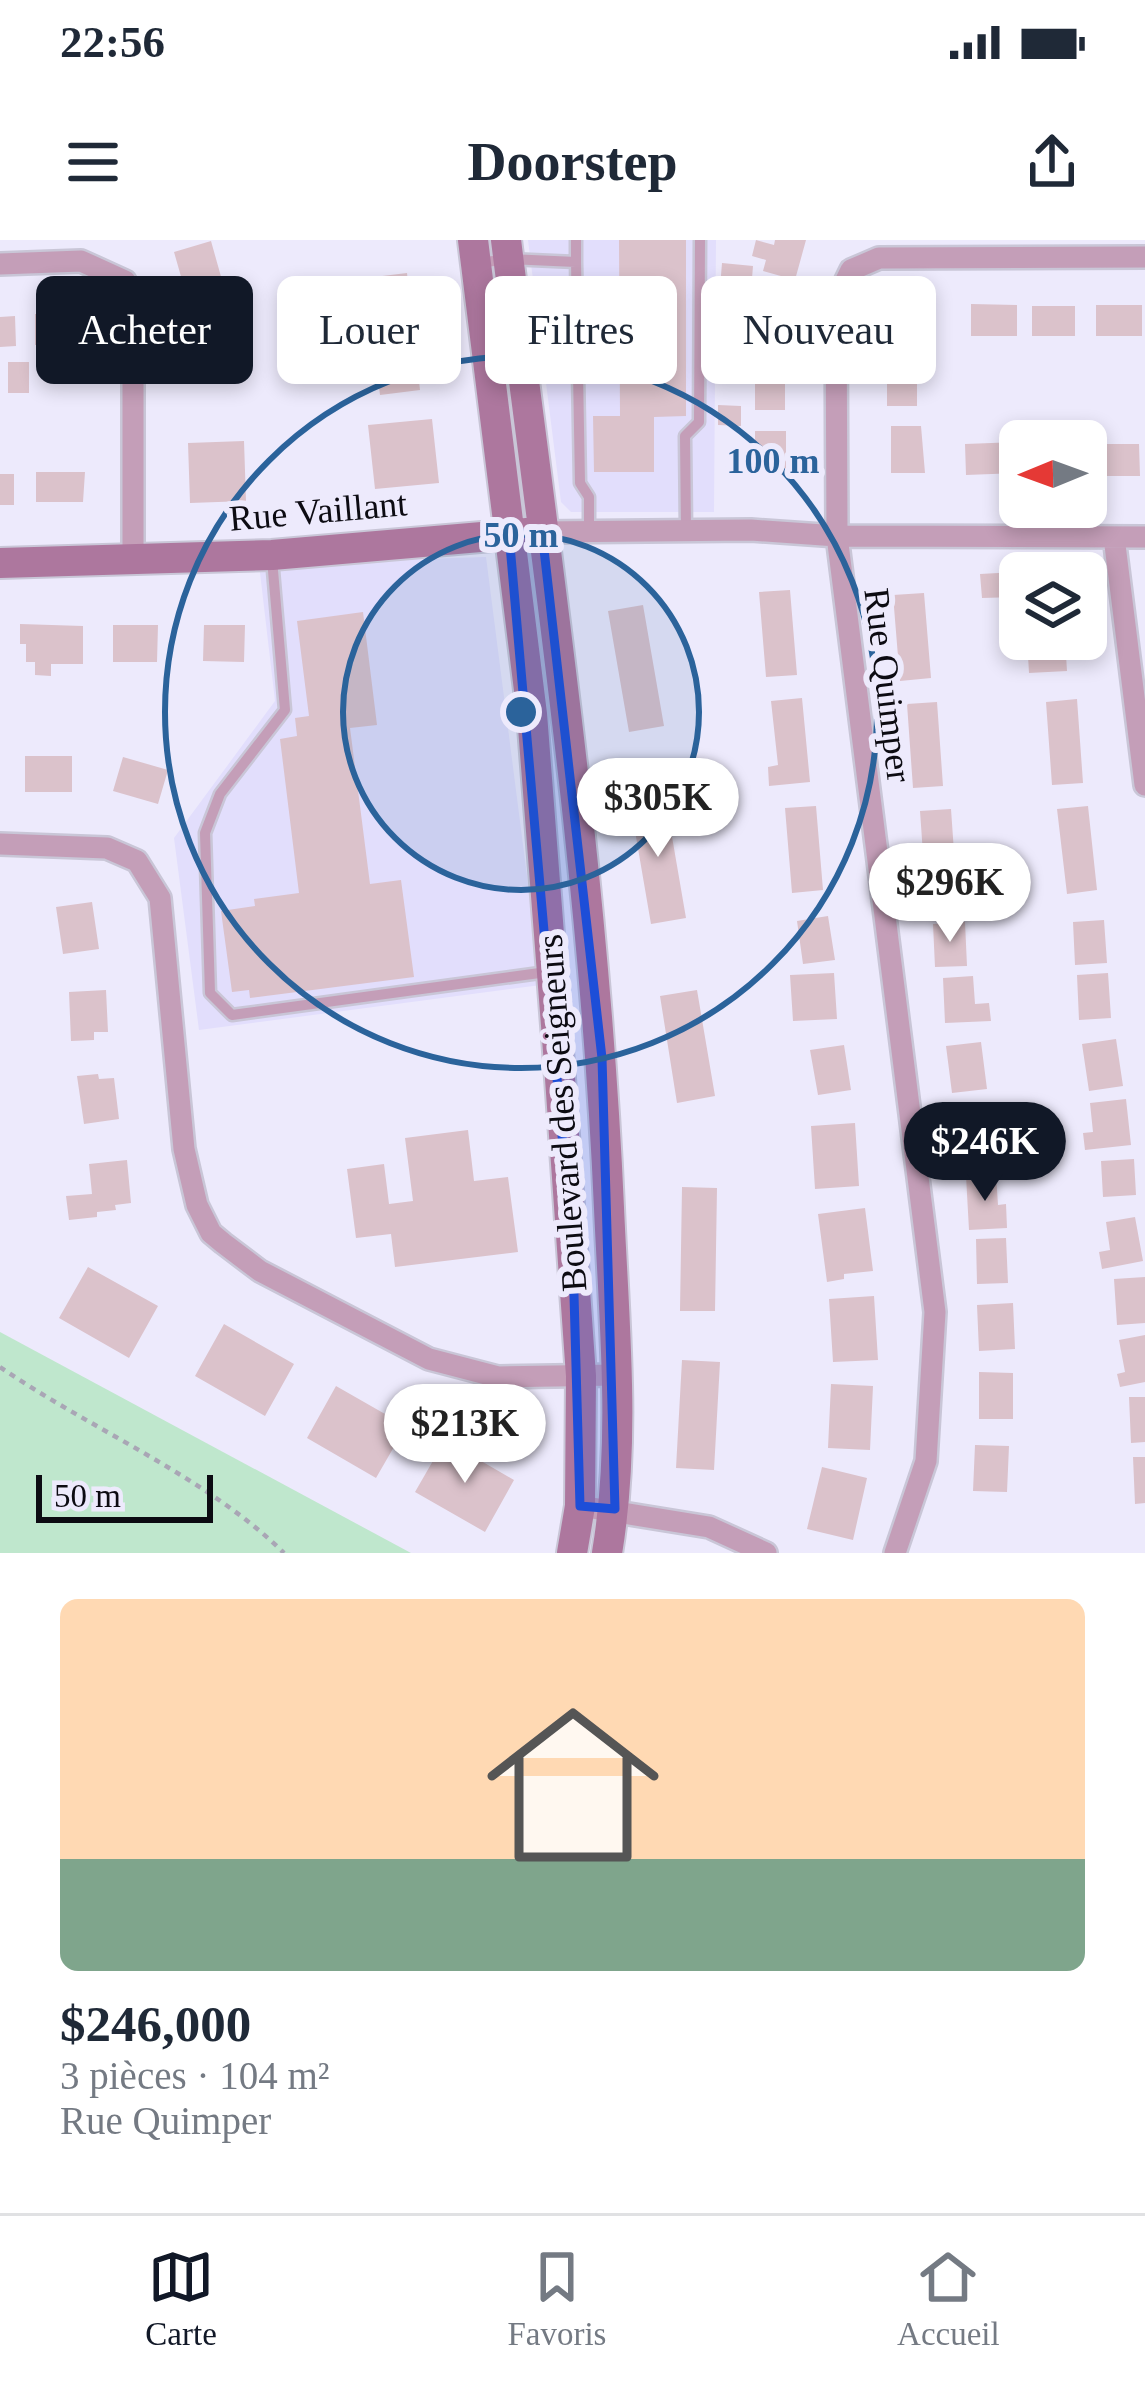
<!DOCTYPE html>
<html lang="fr">
<head>
<meta charset="utf-8">
<style>
  body { margin:0; font-family:"Times New Roman",serif; background:#f2f2f3; color:#1f2937; height:100vh; display:flex; flex-direction:column; font-size:45px; white-space:nowrap }
  * { box-sizing:border-box; margin:0 }
  p { font-size:39px; color:#747a83 }
  .icon { flex:none; width:66px; height:66px; fill:none; stroke:currentColor; stroke-width:2; stroke-linecap:round; stroke-linejoin:round }
  .map { position:relative; height:1313px; overflow:hidden }
  .panel { display:flex; flex-direction:column; background:#fff; flex:1 }
  .panel>* { flex:none }
  .guide { position:absolute; left:36px; top:36px; width:1074px; height:108px; display:flex; gap:24px }
  .needle { width:78px; rotate:269deg }
  .fabs { position:absolute; left:999px; top:180px; display:grid; gap:24px }
  .fabs a { display:grid; place-items:center; width:108px; height:108px; border-radius:18px; background:#fff; box-shadow:0 6px 18px #0003; font-size:60px }
  .scale { position:absolute; left:36px; bottom:30px; width:177px; box-sizing:border-box; padding-left:12px; border:6px solid #0c0b12; border-top:0; font-size:33px; line-height:42px; white-space:nowrap; color:#0c0b12; -webkit-text-stroke:9px #edeafc; paint-order:stroke }
  .price { position:absolute; translate:-50% -102px; padding:0 27px; border-radius:42px; background:#fff; color:#222; font-size:39px; line-height:78px; filter:drop-shadow(0 3px 6px #0008) }
  .price::after { content:''; position:absolute; left:50%; top:72px; width:36px; height:27px; margin-left:-18px; background:inherit; clip-path:polygon(0 0,100% 0,50% 100%) }
  .price.on { background:#111827; color:#fff }
  ul { padding:0; list-style:none }
  li { display:grid; align-content:center; gap:24px; height:636px; padding:0 60px }
  li span { display:grid; place-items:center; height:372px; border-radius:18px; color:#555 }
  li>.icon { margin-inline-start:auto }
  span .icon { width:216px; height:216px; fill:#fffc; stroke-width:1 }
  li b { font-size:51px }
  .chip { padding:0 42px; border-radius:18px; background:#fff; box-shadow:0 6px 18px #0003; font-size:42px; line-height:108px }
  .chip.on { background:#111827; color:#fff }
  .status { display:flex; justify-content:space-between; align-items:center; height:84px; padding:0 60px; background:#fff; direction:ltr }
  .status svg { height:33px; fill:currentColor }
  header { display:flex; justify-content:space-between; align-items:center; height:156px; padding:0 60px; background:#fff; font-size:54px; font-weight:800 }
  .dock { display:flex; justify-content:space-around; align-items:center; height:168px; border-top:3px solid #e0e1e3; background:#fff; font-size:33px; color:#747a83 }
  .dock a { display:grid; justify-items:center; gap:6px }
  .dock .on { color:#111827 }
  .map>svg:first-child { display:block }
  .built { fill:#e2defc }
  .park { fill:#bfe7cd }
  .building { fill:#dbc2cb }
  .lines { fill:none; stroke-linecap:round; stroke-linejoin:round }
  .lane-casing { stroke:#c9c6d7; stroke-width:15 }
  .street-casing { stroke:#c9c6d7; stroke-width:26 }
  .secondary-casing { stroke:#c9c6d7; stroke-width:34 }
  .path { stroke:#a9a6b5; stroke-width:4.5; stroke-dasharray:6 6; stroke-linecap:butt }
  .lane { stroke:#c49eb8; stroke-width:10 }
  .street { stroke:#c49eb8; stroke-width:21 }
  .secondary { stroke:#ad779e; stroke-width:30 }
  .marked { fill:#1d4ed8; fill-opacity:0.2; stroke:#1d4ed8; stroke-width:9; stroke-linejoin:round }
  .ring { fill:none; stroke:#2b639b; stroke-width:6 }
  .labels { text-anchor:middle; stroke-width:12; stroke-linejoin:round; paint-order:stroke }
  .street-label { font-size:36px; fill:#0c0b12; stroke:#edeafc }
  .centre { fill:#2b639b; stroke:#edeafc; stroke-width:6 }
  .ring-label { font-size:36px; text-anchor:middle; font-weight:bold; fill:#2b639b; stroke:#edeafc; stroke-width:12; stroke-linejoin:round; paint-order:stroke }
</style>
</head>
<body>
<div class="status"><b>22:56</b><svg viewBox="0 0 49 12"><path d="M0 12V9h3v3zM5 12V6h3v6zM10 12V3h3v9zM15 12V0h3v12zM26 1h20v11H26zM47 4h2v5h-2z"/></svg></div>
<header><svg class="icon" aria-label="menu" viewBox="0 0 24 24"><path d="M4 6h16M4 12h16M4 18h16"/></svg>Doorstep<svg class="icon" aria-label="share" viewBox="0 0 24 24"><path d="M12 15V3M7 8l5-5 5 5M5 13v7h14v-7"/></svg></header>
<div class="map">
<svg width="1145" height="1313" viewBox="0 0 1145 1313">
  <rect width="100%" height="100%" fill="#edeafc"/>
  <path class="built" d="M528 0H716L714 272H571L561 262Z
    M486 317 541 745 199 790 174 598 275 461 259 324Z"/>
  <path class="park" d="M0 1092 411 1313H0Z"/>
  <path class="building" d="M619 0H686V176L654 177V232H594L593 176H620Z
    M756 0 774 5 775 0H806L795 40 763 31 766 20 752 16Z
    M211 1 227 58 190 68 174 12Z
    M722 23 753 26 751 51 720 48Z
    M407 33 420 150 380 155 366 38Z
    M755 63H786L787 107H755Z
    M971 64 1017 65V96H971Z
    M1096 65H1142V96H1096Z
    M1032 66H1075V96H1032Z
    M887 69H931V86H918V113H887Z
    M35 74H79V118H61V105H35Z
    M15 76 16 106 0 107V77Z
    M887 121H917V166H887Z
    M8 122H29V153H8Z
    M755 127H785V170H755Z
    M718 165 741 166V186L718 185Z
    M432 179 439 243 375 249 368 185Z
    M891 186H921L925 233H891Z
    M755 191H786V235H755Z
    M244 201 246 261 190 263 188 203Z
    M1020 202V233L966 235 965 204Z
    M1095 204H1139L1140 236H1095Z
    M36 232H85L83 262H36Z
    M0 234H14V265H0Z
    M1016 332 1017 357 982 358 980 334Z
    M790 350 797 435 766 437 759 352Z
    M924 353 931 438 900 441 893 355Z
    M643 365 664 486 629 492 608 371Z
    M363 372 377 485 350 488 370 644 401 640 414 737 250 758 249 750 232 752 221 671 255 666 254 659 299 653 280 499 297 496 295 478 309 476 297 381Z
    M20 384 83 386V424H51V436L35 435V422H26V404H20Z
    M113 385H158L157 422H113Z
    M204 385H245L244 422 203 421Z
    M1035 399H1065L1067 431 1029 433 1028 416 1036 415Z
    M802 458 810 542 769 546 768 527 778 525 771 461Z
    M1077 459 1083 543 1052 545 1046 462Z
    M937 462 943 546 913 548 907 464Z
    M25 516H72V552H25Z
    M123 517 168 530 158 564 113 551Z
    M665 556 686 678 651 684 630 562Z
    M816 566 823 650 792 653 785 568Z
    M1088 566 1097 650 1067 654 1057 569Z
    M951 569 957 655 926 657 920 571Z
    M92 662 99 709 63 714 56 667Z
    M828 676 835 720 803 724 797 681Z
    M1104 680 1107 723 1075 725 1073 682Z
    M965 682 967 726 935 727 933 684Z
    M834 733 837 779 793 781 790 735Z
    M1108 733 1111 778 1079 780 1077 735Z
    M973 736 975 764 989 763 991 781 945 783 943 738Z
    M106 750 108 792H94V800L71 801 69 752Z
    M697 750 715 856 677 863 660 756Z
    M1116 799 1123 846 1089 851 1082 804Z
    M981 802 987 849 952 853 946 806Z
    M844 805 851 850 818 855 810 810Z
    M98 834 99 839 114 838 119 879 84 884 77 836Z
    M1126 859 1131 905 1085 910 1083 893 1093 892 1090 863Z
    M994 869 996 914 957 916 955 871Z
    M855 883 859 946 815 949 811 886Z
    M468 890 474 941 508 937 518 1012 395 1027 391 994 356 998 347 929 384 924 389 964 413 961 405 898Z
    M1042 906V921L1016 922 1014 907Z
    M1134 919 1136 955 1103 957 1101 921Z
    M127 920 131 963 115 965 116 970 97 972V977L69 980 66 956 92 954 89 924Z
    M996 934 998 965 1006 964 1007 988 969 990 966 936Z
    M682 947 717 948 715 1071H680Z
    M865 968 873 1031 844 1034V1039L827 1042 818 974Z
    M1135 977 1143 1021 1102 1029 1099 1012 1110 1010 1106 982Z
    M1006 998 1008 1043 977 1044 976 999Z
    M88 1027 158 1066 129 1118 59 1078Z
    M1145 1037V1083L1117 1085 1114 1039Z
    M874 1056 878 1120 833 1122 829 1059Z
    M1013 1063 1015 1109 979 1111 977 1065Z
    M224 1084 294 1124 265 1176 195 1136Z
    M1145 1095V1142L1120 1147 1117 1134 1125 1132 1119 1100Z
    M682 1120 720 1122 714 1230 676 1228Z
    M979 1132 1013 1133V1179H979Z
    M831 1144 873 1146 870 1210 828 1208Z
    M336 1146 406 1186 376 1238 307 1198Z
    M1129 1157H1145V1202L1131 1203Z
    M445 1200 514 1240 485 1292 415 1252Z
    M975 1205 1009 1206 1007 1252 973 1251Z
    M1133 1217H1145V1263L1135 1264Z
    M822 1227 867 1238 853 1300 807 1289Z"/>
  <g class="lines">
    <defs>
      <path id="lane" d="M576 22V0
        M478 23 509 19 576 22 580 243 589 257V290
        M686 290 685 196 699 182 700 0
        M272 319 285 470 220 554 205 593 210 753 232 775 547 732"/>
      <path id="street" d="M0 24 81 21 125 41 133 81V321
        M542 292 751 290 837 296 1145 297
        M1114 297 1145 545
        M0 604 107 608 137 621 160 658 184 909 197 965 211 993 223 1003 260 1031 429 1119 498 1137 616 1135
        M580 1266 709 1287 766 1313
        M895 1313 926 1221 935 1072 837 296 836 61 851 30 879 18 1145 17"/>
      <path id="secondary" d="M473 0 532 474 559 824 581 1136 580 1266 572 1313
        M506 0C546 321 595 644 609 968 614 1082 626 1200 607 1313
        M0 323 272 315 527 293"/>
    </defs>
    <use href="#lane" class="lane-casing"/>
    <use href="#street" class="street-casing"/>
    <use href="#secondary" class="secondary-casing"/>
    <path class="path" d="M0 1127C90 1189 207 1237 284 1313"/>
    <use href="#lane" class="lane"/>
    <use href="#street" class="street"/>
    <use href="#secondary" class="secondary"/>
  </g>
  <path class="marked" d="M542 292 602 818 615 1269 580 1266 573 1020 509 294Z"/>
  <circle cx="521" cy="472" r="178" fill="#2b639b" fill-opacity=".12"/>
  <g class="ring">
    <circle cx="521" cy="472" r="178"/>
    <circle cx="521" cy="472" r="356"/>
  </g>
  <g class="labels">
    <g class="street-label">
      <text transform="translate(318 270) rotate(-5)" y="13">Rue Vaillant</text>
      <text transform="translate(889 445) rotate(83)" y="13">Rue Quimper</text>
      <text transform="translate(561 873) rotate(-94)" y="13">Boulevard des Seigneurs</text>
    </g>
  </g>
  <circle cx="521" cy="472" r="18" class="centre"/>
  <g class="ring-label">
    <text x="773" y="233">100 m</text>
    <text x="521" y="307">50 m</text>
  </g>
</svg>
<div class="fabs">
<a><svg class="needle" viewBox="-14 -14 28 28"><path d="M0-13l5 13h-10z" fill="#e53935"/><path d="M0 13l5-13h-10z" fill="#747a83"/></svg></a>
<a><svg class="icon" aria-label="layers" viewBox="0 0 24 24"><path d="M12 4l9 5-9 5-9-5zM3 14l9 5 9-5"/></svg></a>
</div>
<div class="scale">50 m</div>
<b class="price" style="left:658px;top:620px">$305K</b>
<b class="price" style="left:950px;top:705px">$296K</b>
<b class="price on" style="left:985px;top:964px">$246K</b>
<b class="price" style="left:465px;top:1246px">$213K</b>
<div class="guide">
<a class="chip on">Acheter</a>
<a class="chip">Louer</a>
<a class="chip">Filtres</a>
<a class="chip">Nouveau</a>
</div>
</div>
<section class="panel">
<ul>
<li><span style="background:linear-gradient(#ffd9b3 70%,#7fa58c 0)"><svg class="icon" aria-label="home" viewBox="0 0 24 24"><path d="M3 11l9-7 9 7M6 9v11h12V9"/></svg></span><div><b>$246,000</b><p>3 pièces · 104 m²</p><p>Rue Quimper</p></div></li>
</ul>
</section>
<nav class="dock">
<a class="on"><svg class="icon" aria-label="map" viewBox="0 0 24 24"><path d="M3 6l6-2 6 2 6-2v14l-6 2-6-2-6 2zM9 4v14M15 6v14"/></svg>Carte</a>
<a><svg class="icon" aria-label="saved" viewBox="0 0 24 24"><path d="M7 4h10v16l-5-4-5 4z"/></svg>Favoris</a>
<a><svg class="icon" aria-label="home" viewBox="0 0 24 24"><path d="M3 11l9-7 9 7M6 9v11h12V9"/></svg>Accueil</a>
</nav>
</body>
</html>
